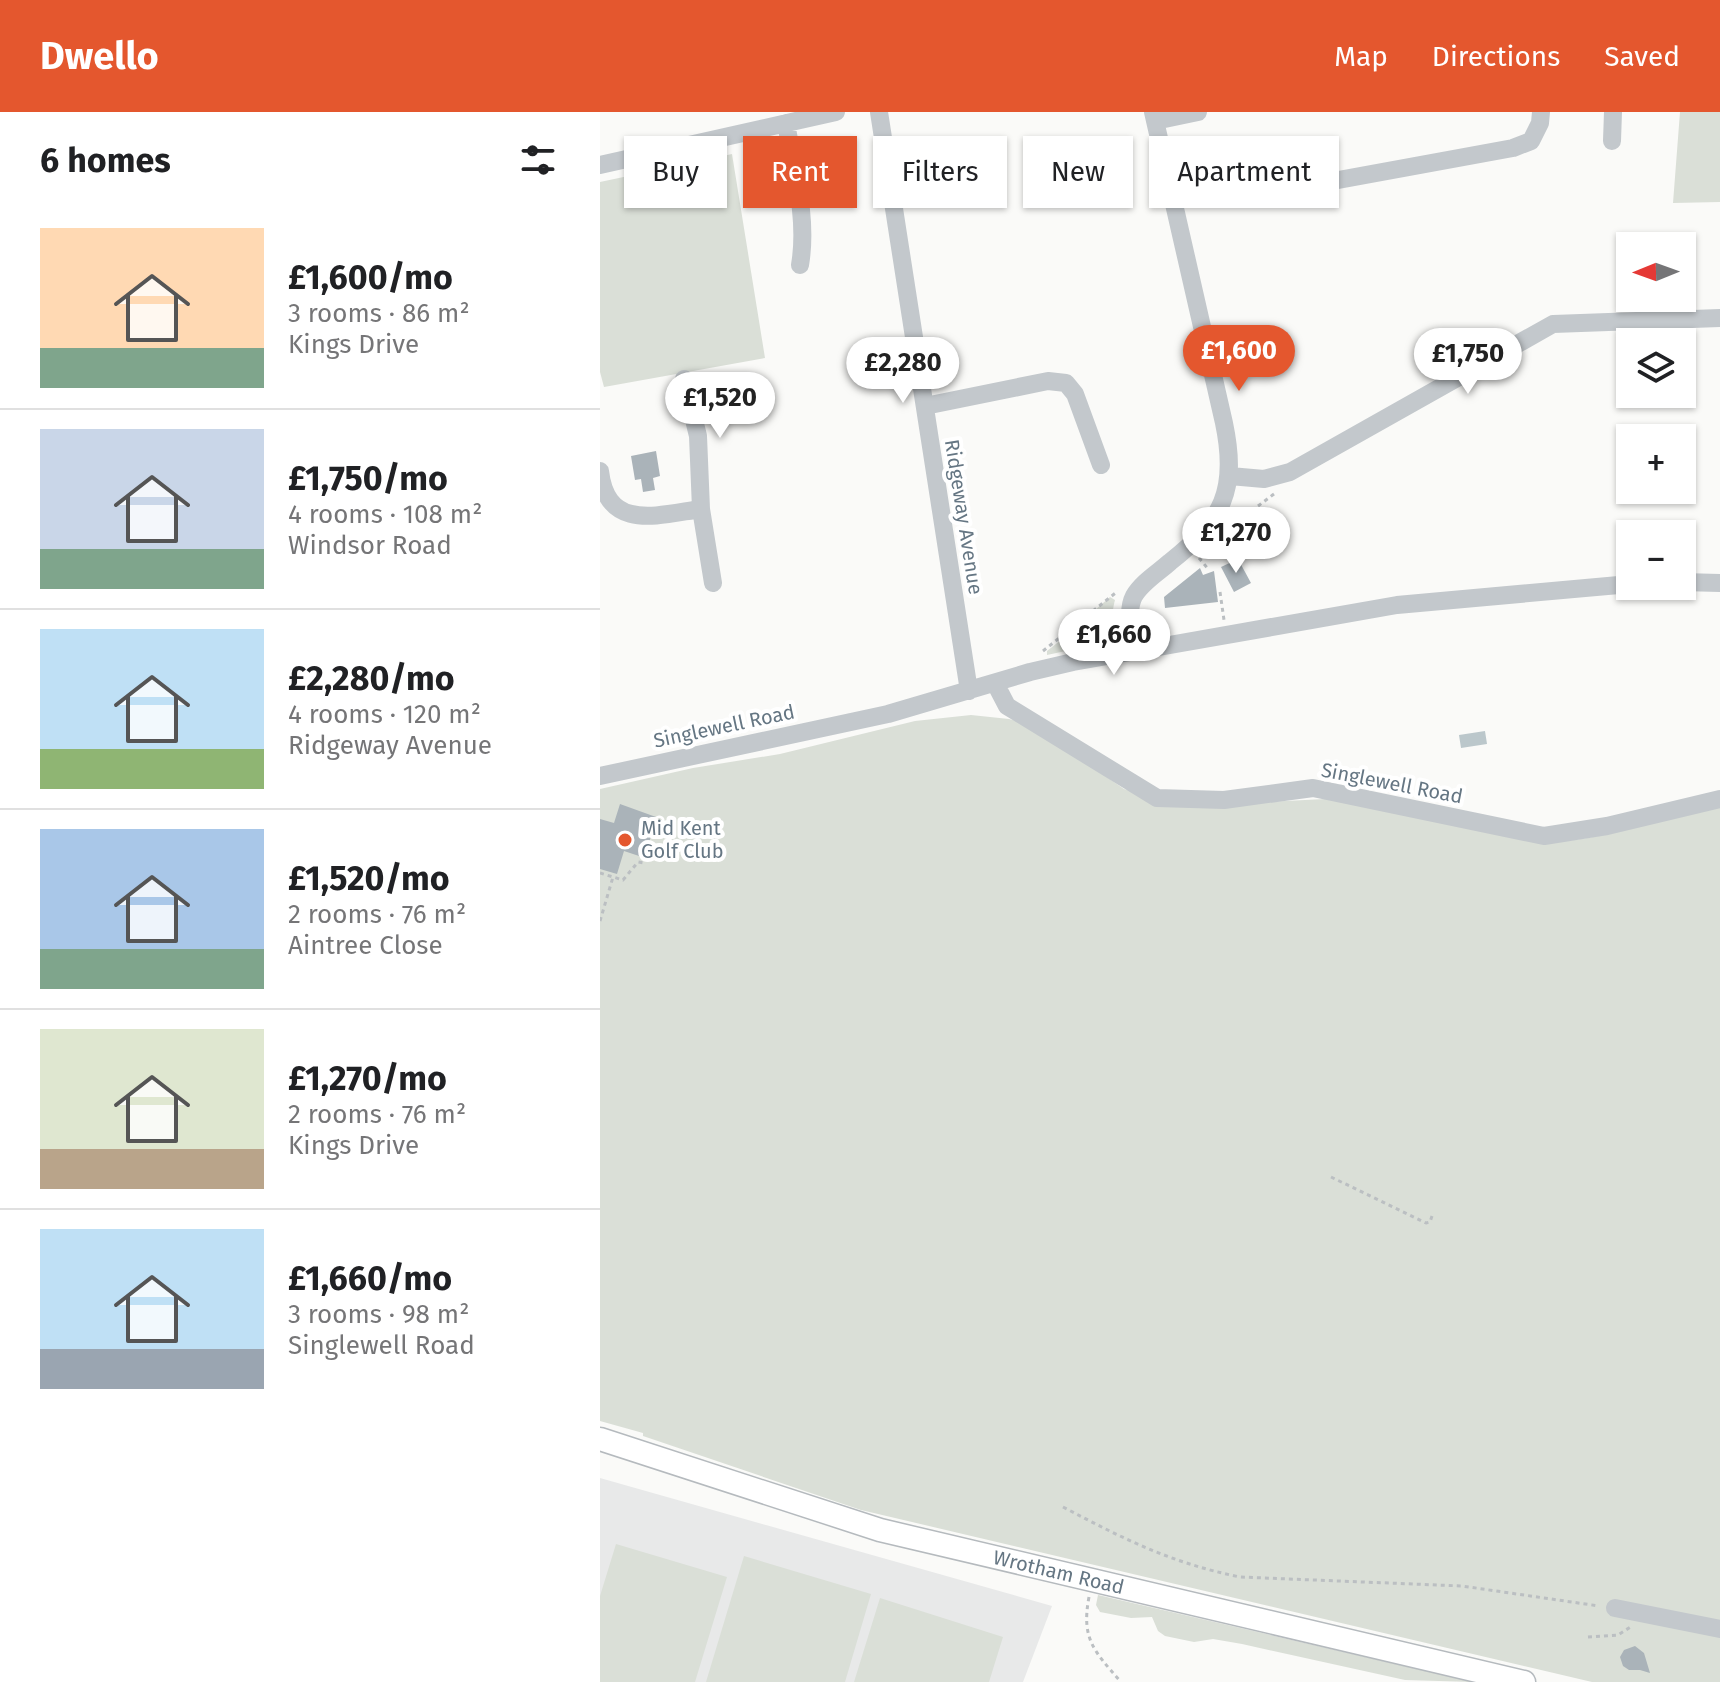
<!DOCTYPE html>
<html lang="en">
<head>
<meta charset="utf-8">
<style>
  body { margin:0; font-family:"Fira Sans",sans-serif; background:#f2f2f2; color:#202124; height:100vh; display:flex; flex-direction:column; font-size:30px; white-space:nowrap }
  * { box-sizing:border-box; margin:0 }
  p { font-size:26px; color:#757577 }
  .icon { flex:none; width:44px; height:44px; fill:none; stroke:currentColor; stroke-width:2; stroke-linecap:round; stroke-linejoin:round }
  .map { position:relative; flex:1; overflow:hidden }
  .panel { display:flex; flex-direction:column; background:#fff; width:600px }
  .panel>* { flex:none }
  .top-card { position:absolute; left:24px; top:24px; width:760px; height:72px; display:flex; gap:16px }
  .needle { width:52px; rotate:269deg }
  .controls { position:absolute; left:1016px; top:120px; display:grid; gap:16px }
  .controls a { display:grid; place-items:center; width:80px; height:80px; border-radius:0px; background:#fff; box-shadow:0 2px 6px #0004; font-size:40px }
  .price { position:absolute; translate:-50% -68px; padding:0 18px; border-radius:28px; background:#fff; color:#222; font-size:26px; line-height:52px; filter:drop-shadow(0 2px 4px #0008) }
  .price::after { content:''; position:absolute; left:50%; top:48px; width:24px; height:18px; margin-left:-12px; background:inherit; clip-path:polygon(0 0,100% 0,50% 100%) }
  .price.on { background:#e4572e; color:#fff }
  ul { padding:0; list-style:none }
  li { display:flex; align-items:center; gap:24px; height:200px; padding:0 40px }
  li+li { border-top:2px solid #e0e0e0 }
  li span { display:grid; place-items:center; flex:none; width:224px; height:160px; border-radius:0px; color:#555 }
  li>.icon { margin-inline-start:auto }
  span .icon { width:96px; height:96px; fill:#fffc; stroke-width:1 }
  li b { font-size:34px }
  h2 { display:flex; justify-content:space-between; align-items:center; height:96px; padding:0 40px; font-size:34px }
  .chip { padding:0 28px; border-radius:0px; background:#fff; box-shadow:0 2px 6px #0004; font-size:28px; line-height:72px }
  .chip.on { background:#e4572e; color:#fff }
  header { display:flex; align-items:center; gap:48px; box-sizing:border-box; height:112px; padding:0 40px; background:#e4572e; color:#fff }
  header strong { font-size:38px }
  nav { display:flex; gap:44px; margin-inline-start:auto; font-size:28px }
  main { display:flex; flex:1; min-height:0 }
  .map>svg:first-child { display:block }
  .built { fill:#e8e9e9 }
  .green { fill:#dadfd7 }
  .water { fill:#bbc7cb }
  .building { fill:#aab3b9 }
  .lines { fill:none; stroke-linecap:round; stroke-linejoin:round }
  .major-casing { stroke:#b5babe; stroke-width:25 }
  .path { stroke:#bbbfc2; stroke-width:3; stroke-dasharray:4 4; stroke-linecap:butt }
  .minor { stroke:#c3c8cc; stroke-width:18 }
  .major { stroke:#fff; stroke-width:22 }
  .poi-dot { fill:#e4572e; stroke:#fff; stroke-width:3 }
  .labels { text-anchor:middle; stroke-width:8; stroke-linejoin:round; paint-order:stroke }
  .street-label { font-size:20px; fill:#657683; stroke:#fff }
  .poi-label { font-size:20px; fill:#657683; stroke:#fff; text-anchor:start }
</style>
</head>
<body>
<header>
<strong>Dwello</strong>
<nav><a>Map</a><a>Directions</a><a>Saved</a></nav>
</header>
<main>
<section class="panel">
<h2>6 homes<svg class="icon" aria-label="filters" viewBox="0 0 24 24"><path d="M4 7h16M4 17h16"/><circle cx="9" cy="7" r="2"/><circle cx="15" cy="17" r="2"/></svg></h2>
<ul>
<li><span style="background:linear-gradient(#ffd9b3 75%,#7fa58c 0)"><svg class="icon" aria-label="home" viewBox="0 0 24 24"><path d="M3 11l9-7 9 7M6 9v11h12V9"/></svg></span><div><b>£1,600/mo</b><p>3 rooms · 86 m²</p><p>Kings Drive</p></div></li>
<li><span style="background:linear-gradient(#c9d6e8 75%,#7fa58c 0)"><svg class="icon" aria-label="home" viewBox="0 0 24 24"><path d="M3 11l9-7 9 7M6 9v11h12V9"/></svg></span><div><b>£1,750/mo</b><p>4 rooms · 108 m²</p><p>Windsor Road</p></div></li>
<li><span style="background:linear-gradient(#bfe0f5 75%,#8fb573 0)"><svg class="icon" aria-label="home" viewBox="0 0 24 24"><path d="M3 11l9-7 9 7M6 9v11h12V9"/></svg></span><div><b>£2,280/mo</b><p>4 rooms · 120 m²</p><p>Ridgeway Avenue</p></div></li>
<li><span style="background:linear-gradient(#a9c7e8 75%,#7fa58c 0)"><svg class="icon" aria-label="home" viewBox="0 0 24 24"><path d="M3 11l9-7 9 7M6 9v11h12V9"/></svg></span><div><b>£1,520/mo</b><p>2 rooms · 76 m²</p><p>Aintree Close</p></div></li>
<li><span style="background:linear-gradient(#dfe7d0 75%,#b9a48a 0)"><svg class="icon" aria-label="home" viewBox="0 0 24 24"><path d="M3 11l9-7 9 7M6 9v11h12V9"/></svg></span><div><b>£1,270/mo</b><p>2 rooms · 76 m²</p><p>Kings Drive</p></div></li>
<li><span style="background:linear-gradient(#bfe0f5 75%,#9aa5b1 0)"><svg class="icon" aria-label="home" viewBox="0 0 24 24"><path d="M3 11l9-7 9 7M6 9v11h12V9"/></svg></span><div><b>£1,660/mo</b><p>3 rooms · 98 m²</p><p>Singlewell Road</p></div></li>
</ul>
</section>
<div class="map">
<svg width="1120" height="1570" viewBox="0 0 1120 1570">
  <rect width="100%" height="100%" fill="#fafaf8"/>
  <path class="built" d="M0 1366 452 1494 423 1570H0Z"/>
  <path class="green" d="M1080 0H1120V90L1073 91Z
    M132 42 165 246 4 275 0 260V70Z
    M510 485 515 488C507 519 521 528 482 536L485 521 480 511Z
    M466 524 475 537 447 543V539Z
    M371 603 409 607 432 613 524 677 563 689 626 692 745 686 932 730C996 732 1059 708 1120 692V1570H992L261 1398 43 1324V1321L0 1309V677L93 656 180 642 315 609Z
    M16 1432 127 1465 95 1570H0V1484Z
    M144 1444 271 1482 245 1570H106Z
    M498 1483 873 1570 805 1568 642 1532 613 1527 594 1530 565 1524 558 1519 552 1505 531 1506 500 1500 496 1493Z
    M280 1486 403 1525 389 1570H254Z"/>
  <path class="water" d="M885 619 887 632 861 636 859 623Z"/>
  <path class="building" d="M56 339 60 364 53 366 55 378 43 380 41 367 35 368 31 344Z
    M638 447 651 471 634 480 621 455Z
    M600 456 603 463 614 459 618 490 565 496 564 485Z
    M20 692 56 705 45 746 24 739 17 762 0 757V707L14 711Z
    M1035 1534 1044 1541 1050 1561 1040 1558H1029L1023 1554 1020 1545 1024 1538Z"/>
  <g class="lines">
    <defs>
      <g id="major">
        <path id="s1" d="M0 1327 280 1418 924 1570"/>
      </g>
    </defs>
    <use href="#major" class="major-casing"/>
    <path class="path" d="M626 418 674 382
      M599 446 609 458
      M620 480 624 508
      M443 539 518 479
      M0 761 23 768 38 750 44 751 55 717
      M0 809 13 765
      M731 1065 826 1111 830 1110 833 1101
      M463 1395C524 1427 571 1451 640 1465L862 1474 999 1494
      M489 1485C481 1527 494 1539 521 1570
      M988 1525 1018 1523 1032 1514"/>
    <path class="minor" d="M279 0 369 579
      M555 9 598 0
      M186 11C194 58 208 106 200 153
      M1012 29 1013 0
      M0 53 236 0
      M655 70 695 84 711 73 913 36 931 29 940 11 941 0
      M84 267 98 324 101 397
      M325 294 448 269 466 271 475 282 501 353
      M0 359C7 420 58 403 101 397L113 471
      M630 364 664 367 690 360 953 212 1120 206
      M1082 470 1120 471
      M536 539C532 523 526 499 534 484 542 470 559 460 570 450 623 408 638 378 624 311L553 0
      M395 571 407 594 557 686 624 688 713 676 944 724 1007 714 1120 687
      M0 664 288 602 430 560 473 550 797 493 1030 472
      M1015 1496 1120 1517"/>
    <use href="#major" class="major"/>
  </g>
  <circle class="poi-dot" cx="25" cy="728" r="8"/>
  <g class="labels">
    <g class="street-label">
      <text transform="translate(364 405) rotate(81)" y="7">Ridgeway Avenue</text>
      <text transform="translate(124 614) rotate(-12)" y="7">Singlewell Road</text>
      <text transform="translate(792 671) rotate(11)" y="7">Singlewell Road</text>
      <text dy="7" stroke="none"><textPath href="#s1" startOffset="478">Wrotham Road</textPath></text>
    </g>
    <g class="poi-label">
      <text x="41" y="723">Mid Kent<tspan x="41" dy="23">Golf Club</tspan></text>
    </g>
  </g>
</svg>
<div class="controls">
<a><svg class="needle" viewBox="-14 -14 28 28"><path d="M0-13l5 13h-10z" fill="#e53935"/><path d="M0 13l5-13h-10z" fill="#757577"/></svg></a>
<a><svg class="icon" aria-label="layers" viewBox="0 0 24 24"><path d="M12 4l9 5-9 5-9-5zM3 14l9 5 9-5"/></svg></a>
<a>+</a>
<a>−</a>
</div>
<b class="price on" style="left:639px;top:281px">£1,600</b>
<b class="price" style="left:868px;top:284px">£1,750</b>
<b class="price" style="left:303px;top:293px">£2,280</b>
<b class="price" style="left:120px;top:328px">£1,520</b>
<b class="price" style="left:636px;top:463px">£1,270</b>
<b class="price" style="left:514px;top:565px">£1,660</b>
<div class="top-card">
<a class="chip">Buy</a>
<a class="chip on">Rent</a>
<a class="chip">Filters</a>
<a class="chip">New</a>
<a class="chip">Apartment</a>
</div>
</div>
</main>
</body>
</html>
